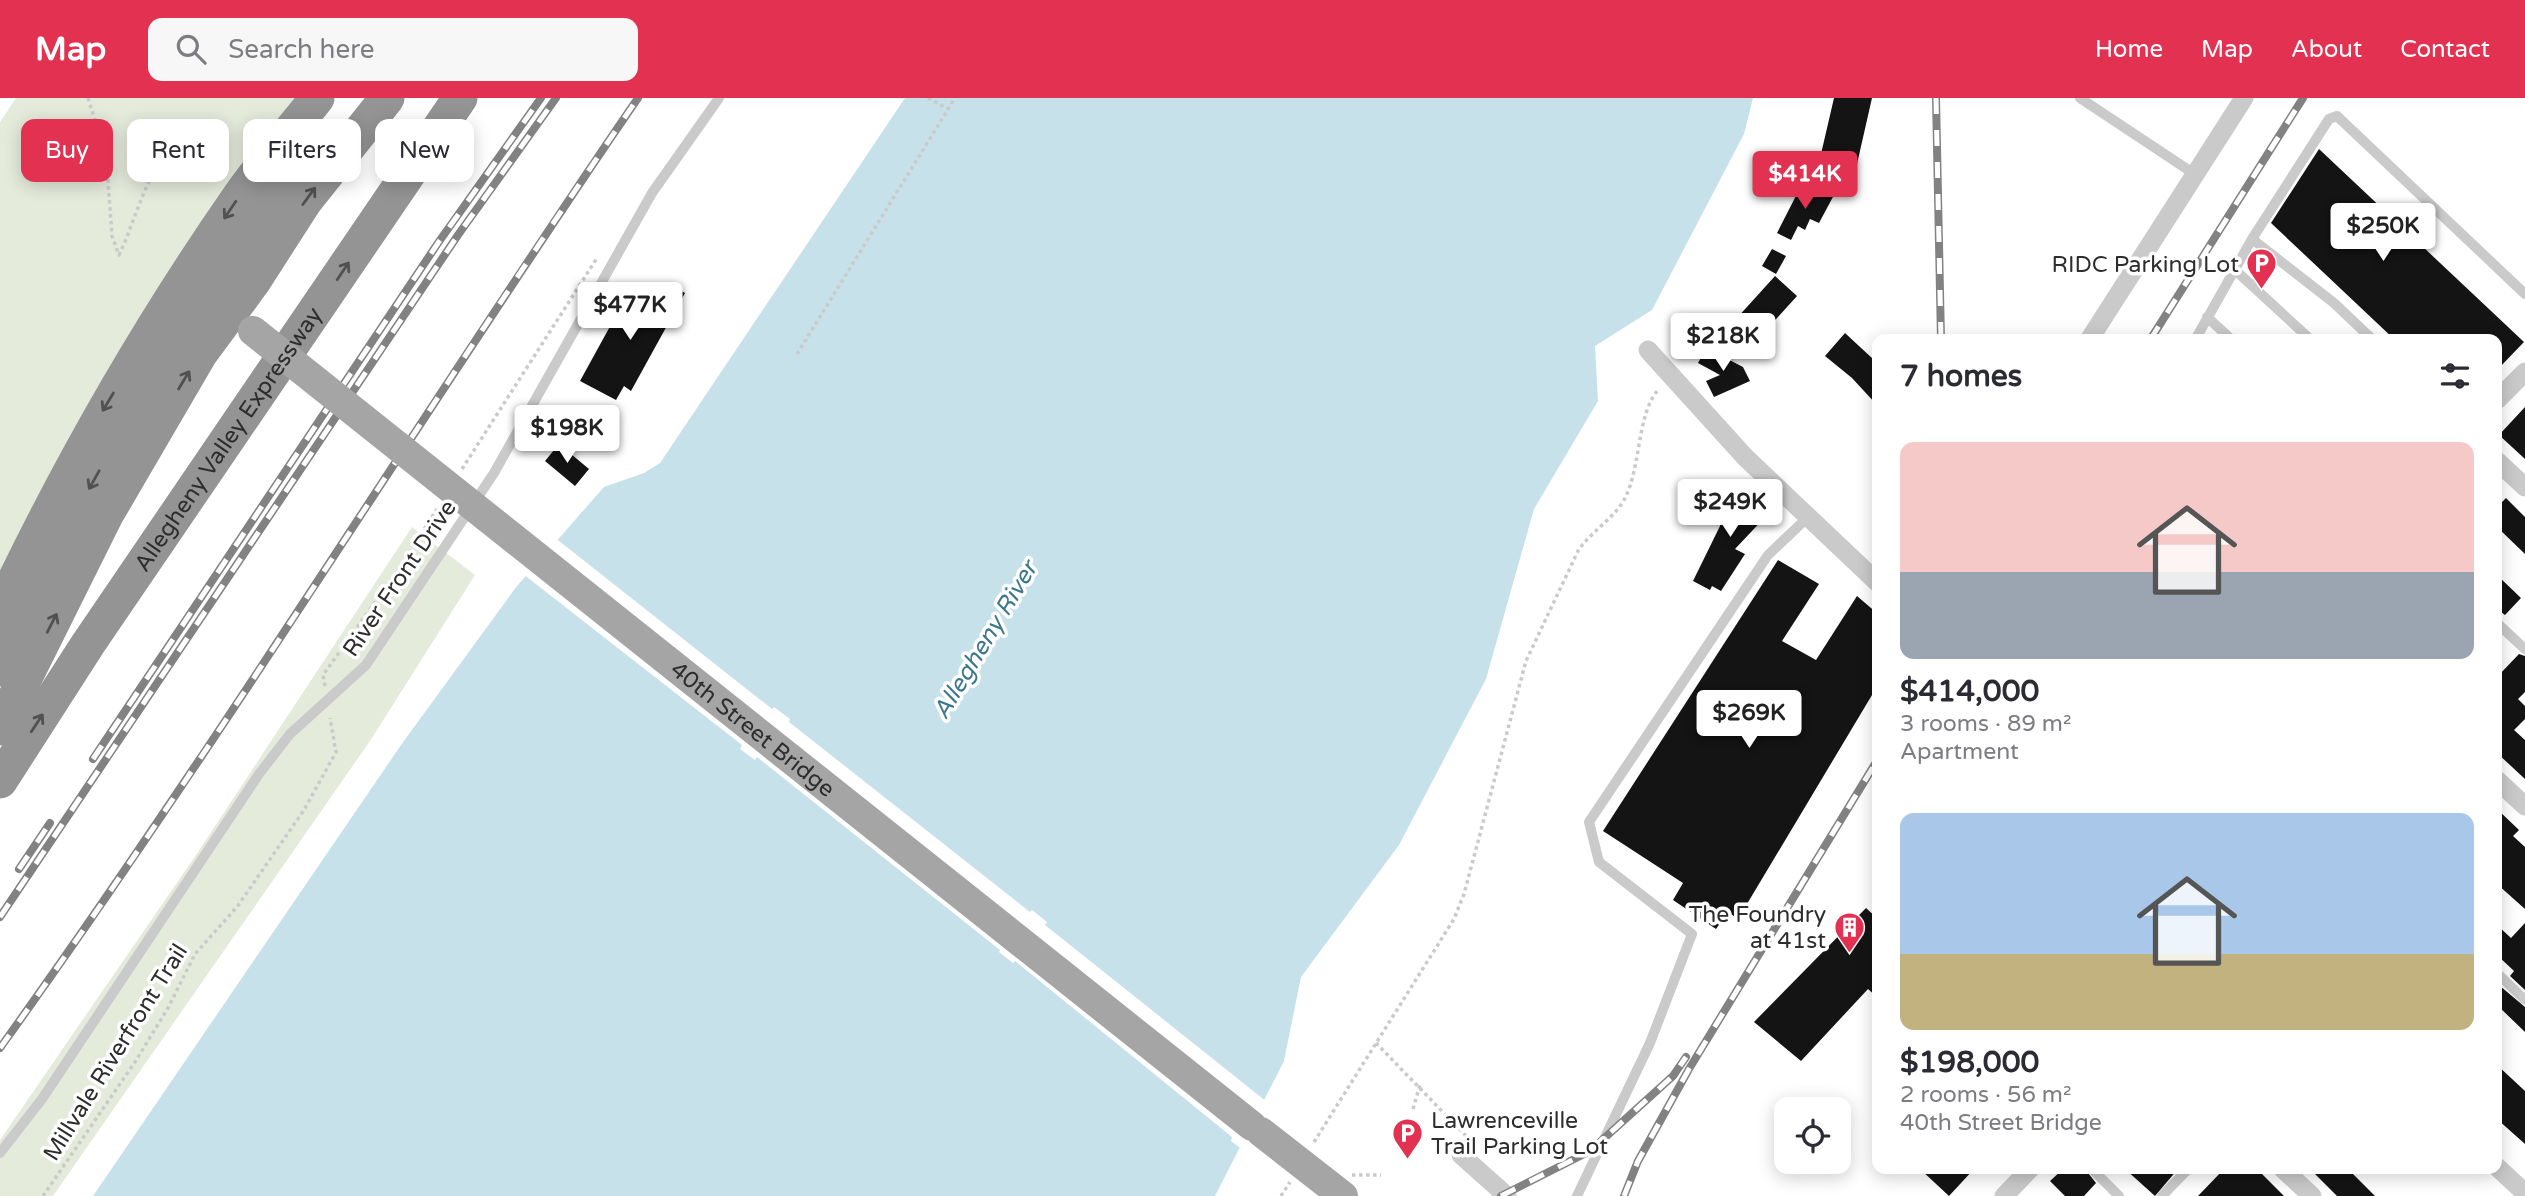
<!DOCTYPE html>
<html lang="en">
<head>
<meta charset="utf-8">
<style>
  body { margin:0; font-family:"Varela Round",sans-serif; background:#f7f7f7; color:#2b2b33; height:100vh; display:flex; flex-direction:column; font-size:26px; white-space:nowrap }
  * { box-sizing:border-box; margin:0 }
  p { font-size:23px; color:#7c7c81 }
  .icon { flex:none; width:38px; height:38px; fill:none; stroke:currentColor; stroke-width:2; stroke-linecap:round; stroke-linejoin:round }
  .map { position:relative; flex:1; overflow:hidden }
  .side { position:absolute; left:1872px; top:236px; width:630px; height:840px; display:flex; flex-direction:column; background:#fff; border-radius:14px; box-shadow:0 4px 18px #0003 }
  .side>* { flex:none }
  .top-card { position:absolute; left:21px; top:21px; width:665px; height:63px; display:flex; gap:14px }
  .fabs { position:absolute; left:1774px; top:999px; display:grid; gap:14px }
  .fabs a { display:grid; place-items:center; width:77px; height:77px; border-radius:14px; background:#fff; box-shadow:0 4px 18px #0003; font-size:35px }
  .price { position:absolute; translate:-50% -60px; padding:0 16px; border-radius:7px; background:#fff; color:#222; font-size:23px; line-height:46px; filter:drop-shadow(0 2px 4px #0008) }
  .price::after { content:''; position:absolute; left:50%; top:42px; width:21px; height:16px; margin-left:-10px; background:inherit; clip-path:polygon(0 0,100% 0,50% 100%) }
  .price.selected { background:#e33151; color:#fff }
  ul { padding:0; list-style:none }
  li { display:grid; align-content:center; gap:14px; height:371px; padding:0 28px }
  li span { display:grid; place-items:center; height:217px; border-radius:14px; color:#555 }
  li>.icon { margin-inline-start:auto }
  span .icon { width:126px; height:126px; fill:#fffc; stroke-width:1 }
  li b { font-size:30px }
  h2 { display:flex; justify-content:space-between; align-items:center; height:84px; padding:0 28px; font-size:30px }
  .chip { padding:0 24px; border-radius:14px; background:#fff; box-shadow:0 4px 18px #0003; font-size:24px; line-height:63px }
  .chip.selected { background:#e33151; color:#fff }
  header { display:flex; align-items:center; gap:42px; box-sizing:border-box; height:98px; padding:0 35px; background:#e33151; color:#fff }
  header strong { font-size:33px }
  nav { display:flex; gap:38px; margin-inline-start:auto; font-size:24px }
  .search { width:490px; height:63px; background:#f7f7f7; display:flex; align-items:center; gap:18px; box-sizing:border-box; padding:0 24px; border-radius:14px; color:#7c7c81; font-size:26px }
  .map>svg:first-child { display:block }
  .green { fill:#e5ebdb }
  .water { fill:#c7e1eb }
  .pier { fill:#fff }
  .building { fill:#141414 }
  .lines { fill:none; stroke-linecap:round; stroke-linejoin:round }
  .path { stroke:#cacaca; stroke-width:3.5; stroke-dasharray:3.5 3.5; stroke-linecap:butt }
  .service { stroke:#cacaca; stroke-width:10 }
  .minor { stroke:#cacaca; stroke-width:19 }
  .motorway { stroke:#949494; stroke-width:35 }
  .rail-casing { stroke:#828282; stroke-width:8 }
  .rail { stroke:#fff; stroke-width:5; stroke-dasharray:16; stroke-linecap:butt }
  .primary-bridge { stroke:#a5a5a5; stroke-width:30 }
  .oneway { stroke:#515151 }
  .labels { text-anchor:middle; stroke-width:7; stroke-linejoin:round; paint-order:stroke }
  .poi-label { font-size:23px; fill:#2d2d2d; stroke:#fff; text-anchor:end }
  .street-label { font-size:23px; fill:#2d2d2d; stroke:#fff }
  .water-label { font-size:24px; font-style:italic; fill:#3d778e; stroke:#fff }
</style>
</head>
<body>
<header>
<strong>Map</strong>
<div class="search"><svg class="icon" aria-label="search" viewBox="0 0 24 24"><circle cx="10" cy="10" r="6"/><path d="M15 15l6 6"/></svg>Search here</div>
<nav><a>Home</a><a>Map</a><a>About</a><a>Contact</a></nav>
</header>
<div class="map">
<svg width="2525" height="1098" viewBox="0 0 2525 1098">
  <rect width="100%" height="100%" fill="#fff"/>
  <path class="green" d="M16 0H297L0 482V24Z
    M412 429 475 477 370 643 53 1098H0V1042L196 757Z"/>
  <path class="water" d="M905 0H1753L1744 36 1652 212 1595 248 1598 303 1534 411 1486 581 1399 747 1301 879 1284 963 1215 1098H93L401 647 517 488 604 389 644 375 660 365Z"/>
  <path class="pier" d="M554 439 772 611 774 609 790 621 789 624 1030 814 1032 812 1047 824 1045 827 1267 1004 1243 1052 1231 1043 1232 1039 1015 863 1013 865 999 854 1000 852 757 659 755 662 740 651 742 647 523 476Z"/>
  <path class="building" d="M1834 0H1872L1857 66 1842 74 1821 56Z
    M2319 51 2524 244 2497 272V242H2395L2271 125Z
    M1801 88 1816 96 1819 90 1834 97 1819 125 1810 121 1805 132 1798 128 1791 142 1777 135Z
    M1772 151 1786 158 1776 176 1762 168Z
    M1775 178 1797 198 1749 251 1727 231Z
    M670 187 685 195 631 293 624 288 616 302 580 283 630 192 659 208Z
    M1845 235 1873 261 1876 306 1852 280 1825 258Z
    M1706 250 1743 269 1750 283 1714 299 1706 283 1720 277 1698 265Z
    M2525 309V361L2499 337Z
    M559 346 589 371 575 388 545 363Z
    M1733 383 1768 416 1735 451 1745 456 1721 493 1712 488 1710 492 1693 483 1720 428Z
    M2506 400 2525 419V456L2497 429V409Z
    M1778 462 1819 486 1782 543 1816 562 1857 498 1878 516V587L1738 821 1728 814 1716 831 1673 802 1683 785 1603 733Z
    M2497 477 2521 500 2505 517 2497 511Z
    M2519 556 2525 558V594L2518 601 2525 608V621L2514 632 2525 642V681L2497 655V579Z
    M2497 711 2519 732 2513 738 2525 749V811L2497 786Z
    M1866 810 1878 821V900L1868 891 1801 963 1754 924Z
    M2525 825V892L2510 878 2514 873 2497 857V827L2511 840Z
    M2500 888 2525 909V934L2497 907Z
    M2497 967 2525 993V1046L2497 1021Z
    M1920 1071H1974L1949 1098Z
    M2063 1071H2085L2096 1085 2084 1098H2065L2050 1083Z
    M2125 1071H2178L2155 1098Z
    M2224 1071H2257L2284 1098H2198Z
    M2310 1071H2348L2375 1098H2337Z"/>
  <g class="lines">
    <path class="path" d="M88 0 106 56 112 138 119 157C131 132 138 105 151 80
      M928 0 948 11
      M797 256 955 0
      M462 371 597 160
      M325 588 323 577 401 468 437 411
      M1376 945 1467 1039
      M1413 1011 1420 987
      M1314 1044 1454 821 1464 796 1526 563 1578 453C1590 434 1615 420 1625 400 1641 369 1637 316 1658 292
      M1352 1077H1381
      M43 1098 135 964 168 910 195 856 237 809 304 712 336 654 330 620
      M1281 1098 1290 1084"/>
    <path class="service" d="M2080 0 2196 77
      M2252 141 2329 21 2337 18 2525 196
      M2234 171 2311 242
      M2207 219 2232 242
      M2195 242 2252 141 2334 205 2373 242
      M2497 525 2525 551
      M2497 875 2525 902
      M0 1055 42 1001 259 676 290 636 366 567 494 375 652 95 719 0
      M2092 1071 2119 1098
      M1577 1098 1650 945 1692 836 1599 764 1589 724 1768 457 1808 419
      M2162 1098 2188 1071"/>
    <path class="minor" d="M2089 242 2244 0
      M1648 252 1745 359 1878 485
      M2497 302 2525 274
      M2497 363 2525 389
      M2497 682 2525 708
      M1461 1057 1507 1098
      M2497 1069 2525 1095
      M2283 1071 2312 1098
      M2004 1098 2030 1071"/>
    <g class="motorway">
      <path d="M0 513C69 367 149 228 241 96 265 62 292 32 317 0"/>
      <path d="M0 571C24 521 46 470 71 422 140 291 220 166 316 53"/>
      <path d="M0 630 106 417 200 256 253 184 305 103 387 0"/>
      <path id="s1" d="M0 683 88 546 460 0"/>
    </g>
    <defs>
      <path id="rail" d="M1936 0 1941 242
        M2150 242 2303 0
        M93 661 438 145 541 0
        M19 771 50 725
        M0 819 458 137 556 0
        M0 950C223 640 422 315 638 0
        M1501 1098 1590 1053 1673 978 1686 959
        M1624 1098 1638 1063 1689 971 1878 661"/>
    </defs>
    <use href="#rail" class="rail-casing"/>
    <use href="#rail" class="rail"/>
    <g class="primary-bridge">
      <path id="s2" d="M253 233 1252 1028"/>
      <path d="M1261 1034 1343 1098"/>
    </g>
  </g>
  <defs><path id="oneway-shaft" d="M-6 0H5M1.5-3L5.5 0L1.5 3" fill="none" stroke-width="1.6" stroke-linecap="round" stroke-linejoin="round" transform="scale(1.75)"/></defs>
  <g class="oneway">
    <use href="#oneway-shaft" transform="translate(309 98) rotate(-54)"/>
    <use href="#oneway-shaft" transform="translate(230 112) rotate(124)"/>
    <use href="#oneway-shaft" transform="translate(343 173) rotate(-56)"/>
    <use href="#oneway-shaft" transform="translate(184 282) rotate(-59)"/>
    <use href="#oneway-shaft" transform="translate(108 304) rotate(121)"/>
    <use href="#oneway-shaft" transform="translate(94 382) rotate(119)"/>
    <use href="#oneway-shaft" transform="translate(52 525) rotate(-63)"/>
    <use href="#oneway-shaft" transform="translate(37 625) rotate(-57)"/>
  </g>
  <defs>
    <symbol id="parking-pin" viewBox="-11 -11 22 30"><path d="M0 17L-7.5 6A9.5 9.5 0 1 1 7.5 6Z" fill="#e33151" stroke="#fff"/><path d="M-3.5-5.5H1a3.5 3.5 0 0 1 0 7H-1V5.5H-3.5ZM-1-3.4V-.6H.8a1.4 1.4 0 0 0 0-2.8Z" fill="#fff"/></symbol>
    <symbol id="building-pin" viewBox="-11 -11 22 30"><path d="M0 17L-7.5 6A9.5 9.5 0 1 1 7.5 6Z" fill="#e33151" stroke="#fff"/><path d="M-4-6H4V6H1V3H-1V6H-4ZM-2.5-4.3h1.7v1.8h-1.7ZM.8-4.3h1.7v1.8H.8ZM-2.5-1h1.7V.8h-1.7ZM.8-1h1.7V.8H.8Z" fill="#fff"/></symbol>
  </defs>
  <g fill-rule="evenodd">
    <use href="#parking-pin" x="2244" y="148" width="35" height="47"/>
    <use href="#building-pin" x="1832" y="812" width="35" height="47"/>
    <use href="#parking-pin" x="1390" y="1018" width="35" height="47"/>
  </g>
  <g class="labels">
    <g class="poi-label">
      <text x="2239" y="174">RIDC Parking Lot</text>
      <text x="1826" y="824">The Foundry<tspan x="1826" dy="26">at 41st</tspan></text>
      <text x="1431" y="1030" text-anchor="start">Lawrenceville<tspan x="1431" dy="26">Trail Parking Lot</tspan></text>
    </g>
    <g class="street-label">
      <text dy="8" stroke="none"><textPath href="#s1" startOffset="411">Allegheny Valley Expressway</textPath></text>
      <text transform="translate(399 480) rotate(-56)" y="8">River Front Drive</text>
      <text dy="8" stroke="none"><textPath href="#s2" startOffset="639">40th Street Bridge</textPath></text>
      <text transform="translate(115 954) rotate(-58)" y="8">Millvale Riverfront Trail</text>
    </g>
    <g class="water-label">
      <text transform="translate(985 542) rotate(-59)" y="8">Allegheny River</text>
    </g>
  </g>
</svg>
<div class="fabs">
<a><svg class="icon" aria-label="locate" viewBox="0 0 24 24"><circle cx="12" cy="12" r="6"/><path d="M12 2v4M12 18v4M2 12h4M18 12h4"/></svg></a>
</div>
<b class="price selected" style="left:1805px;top:113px">$414K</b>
<b class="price" style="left:2383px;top:165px">$250K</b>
<b class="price" style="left:630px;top:244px">$477K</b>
<b class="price" style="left:1723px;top:275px">$218K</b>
<b class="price" style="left:567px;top:367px">$198K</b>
<b class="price" style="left:1730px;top:441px">$249K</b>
<b class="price" style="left:1749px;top:652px">$269K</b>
<div class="top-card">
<a class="chip selected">Buy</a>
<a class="chip">Rent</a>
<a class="chip">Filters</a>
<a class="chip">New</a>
</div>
<section class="side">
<h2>7 homes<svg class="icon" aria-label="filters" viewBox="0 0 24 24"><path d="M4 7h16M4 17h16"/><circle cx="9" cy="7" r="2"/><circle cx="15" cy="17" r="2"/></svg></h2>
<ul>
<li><span style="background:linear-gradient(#f6c9c9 60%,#9aa5b1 0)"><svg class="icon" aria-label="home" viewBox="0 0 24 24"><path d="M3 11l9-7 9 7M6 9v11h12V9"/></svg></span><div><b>$414,000</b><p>3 rooms · 89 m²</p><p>Apartment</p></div></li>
<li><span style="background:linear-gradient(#a9c7e8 65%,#c2b280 0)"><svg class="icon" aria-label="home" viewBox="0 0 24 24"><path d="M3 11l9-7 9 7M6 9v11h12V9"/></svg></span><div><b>$198,000</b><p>2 rooms · 56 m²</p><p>40th Street Bridge</p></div></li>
</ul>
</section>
</div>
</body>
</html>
